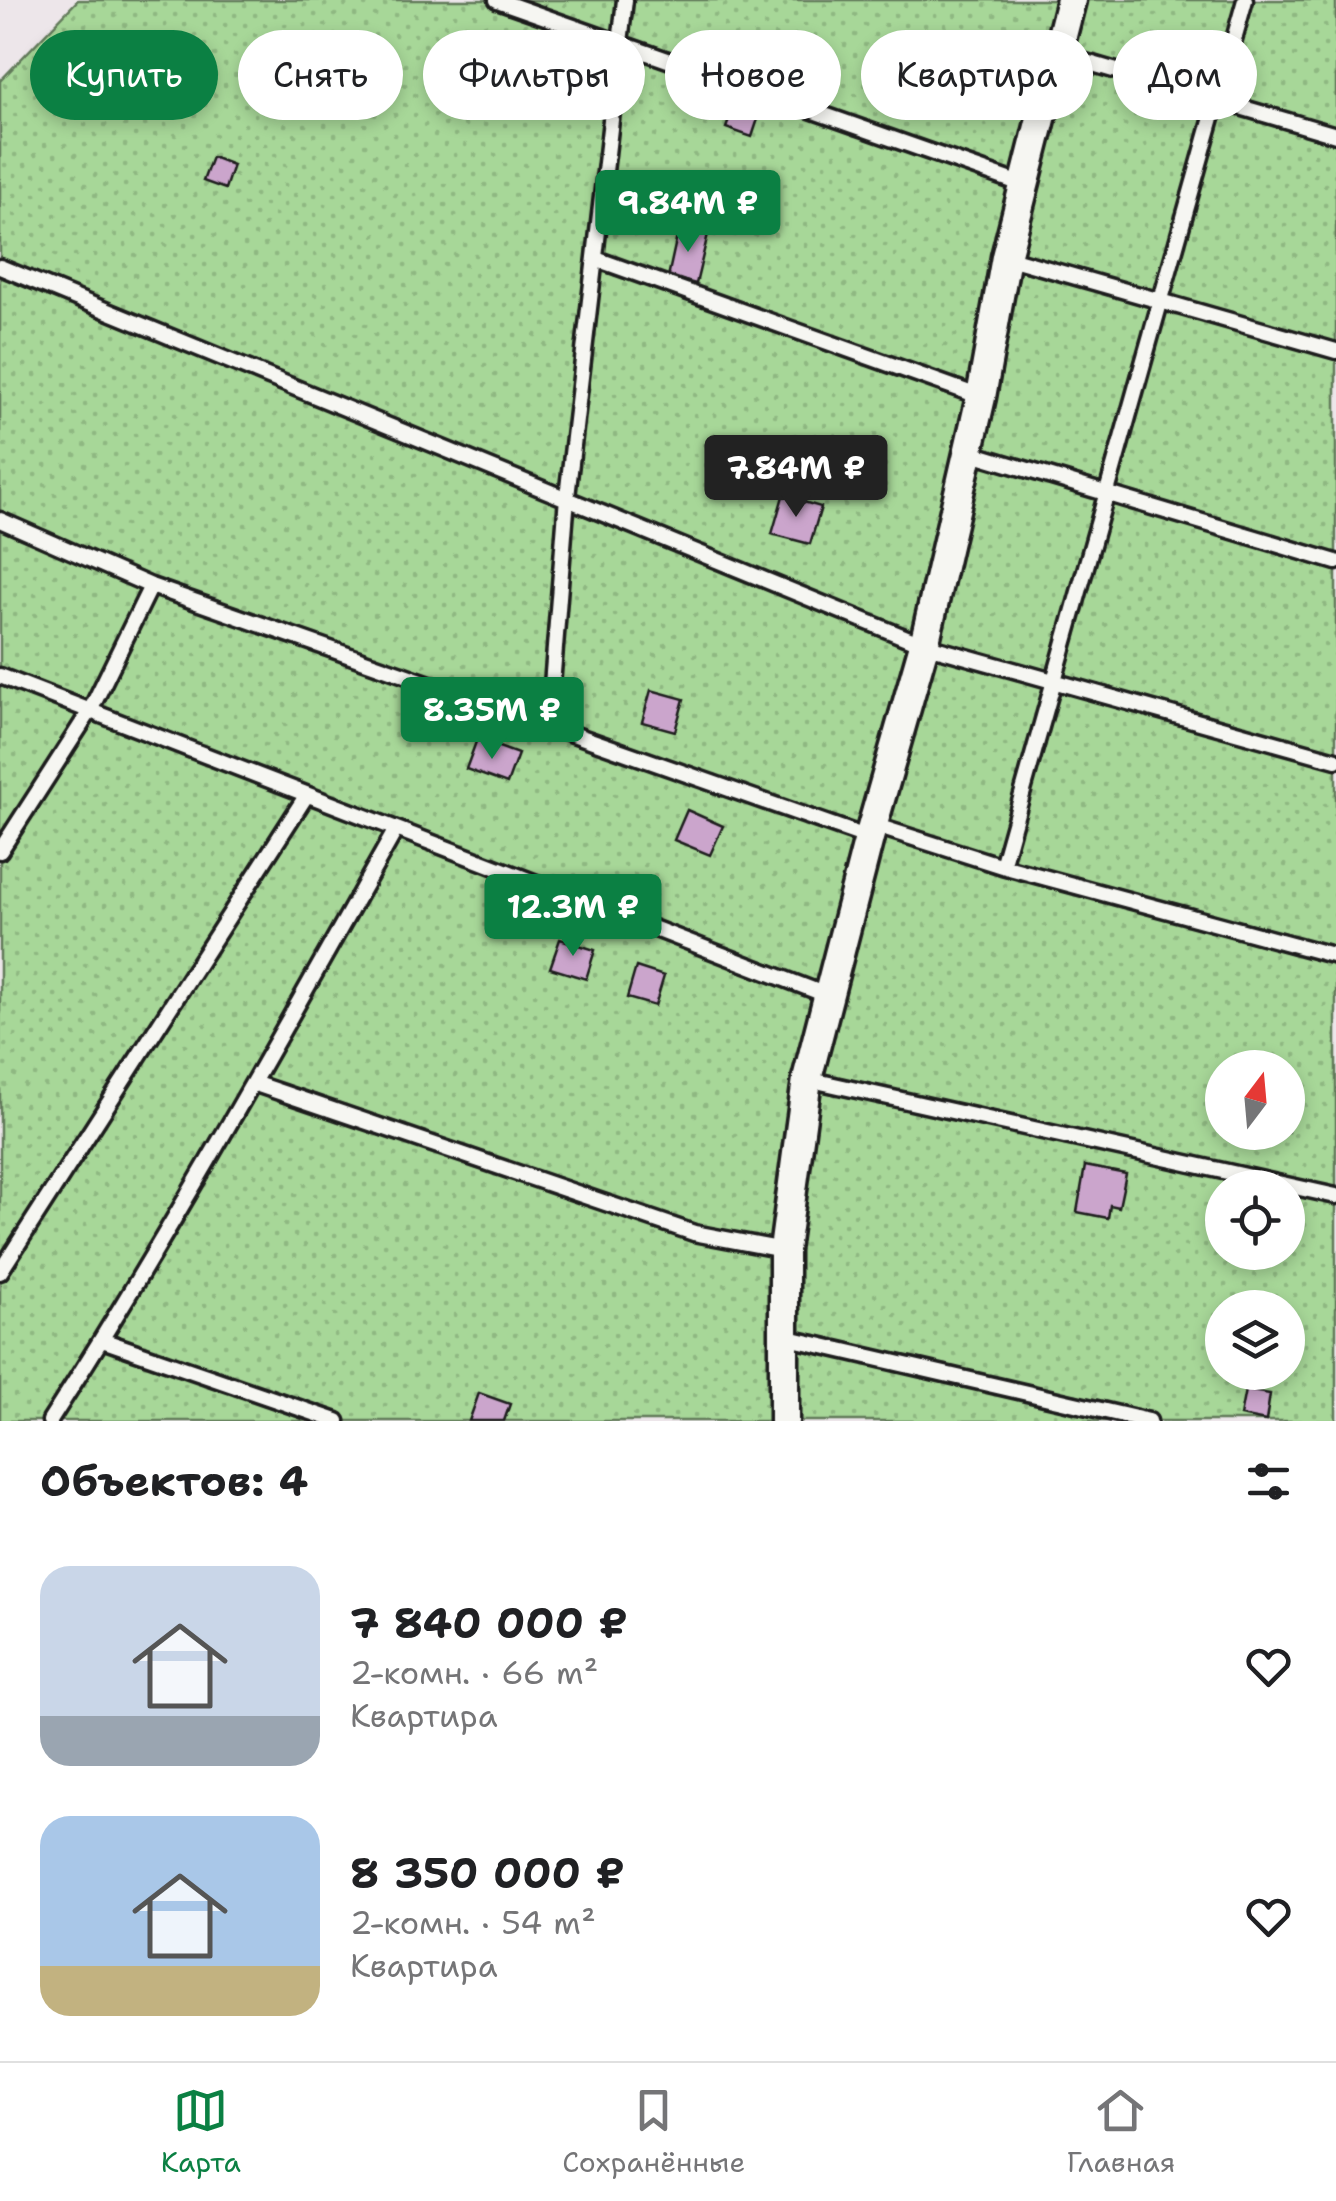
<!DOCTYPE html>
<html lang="ru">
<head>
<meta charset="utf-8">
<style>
  body { margin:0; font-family:"Shantell Sans",sans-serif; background:#f6f6f6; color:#202124; height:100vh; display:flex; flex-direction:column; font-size:38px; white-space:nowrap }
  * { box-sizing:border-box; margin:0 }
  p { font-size:32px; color:#757577 }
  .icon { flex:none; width:55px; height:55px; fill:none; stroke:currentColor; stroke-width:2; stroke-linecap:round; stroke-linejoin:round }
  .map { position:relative; height:1421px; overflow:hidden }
  .sheet { display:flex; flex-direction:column; background:#fff; flex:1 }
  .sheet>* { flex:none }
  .guide { position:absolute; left:30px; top:30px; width:1278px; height:90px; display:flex; gap:20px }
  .needle { width:65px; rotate:16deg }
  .tools { position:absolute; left:1205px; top:1050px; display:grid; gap:20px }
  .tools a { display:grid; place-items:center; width:100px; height:100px; border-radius:50%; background:#fff; box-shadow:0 5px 15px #0003; font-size:50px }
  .price { position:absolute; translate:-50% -85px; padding:0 22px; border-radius:10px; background:#0b8043; color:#fff; font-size:32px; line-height:65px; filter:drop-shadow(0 2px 5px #0008) }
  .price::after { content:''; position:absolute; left:50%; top:60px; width:30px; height:22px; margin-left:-15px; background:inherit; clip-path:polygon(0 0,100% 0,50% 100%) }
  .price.active { background:#222; color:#fff }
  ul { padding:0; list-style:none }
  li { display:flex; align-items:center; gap:30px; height:250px; padding:0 40px }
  li span { display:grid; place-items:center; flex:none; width:280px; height:200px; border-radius:30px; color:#555 }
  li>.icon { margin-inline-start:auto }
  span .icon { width:120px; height:120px; fill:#fffc; stroke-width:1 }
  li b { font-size:42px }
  h2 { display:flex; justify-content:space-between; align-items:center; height:120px; padding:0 40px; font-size:42px }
  .tag { padding:0 35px; border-radius:45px; background:#fff; box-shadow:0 5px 15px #0003; font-size:35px; line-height:90px }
  .tag.active { background:#0b8043; color:#fff }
  .dock { display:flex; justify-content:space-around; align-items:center; height:140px; border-top:2px solid #e0e0e0; background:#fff; font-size:28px; color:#757577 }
  .dock a { display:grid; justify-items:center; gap:5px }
  .dock .active { color:#0b8043 }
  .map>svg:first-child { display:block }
  .grass { fill:url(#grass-dots); stroke:#627a5a; stroke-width:2.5; fill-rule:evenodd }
  .building { fill:#cba5cc; stroke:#1c1c1c; stroke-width:2.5 }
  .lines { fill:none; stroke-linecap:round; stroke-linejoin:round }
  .lane-casing { stroke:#1c1c1c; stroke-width:21 }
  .street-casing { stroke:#1c1c1c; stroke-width:35 }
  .lane { stroke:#f6f6f2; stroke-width:14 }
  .street { stroke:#f6f6f2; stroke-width:28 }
</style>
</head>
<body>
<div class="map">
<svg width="1336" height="1421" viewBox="0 0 1336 1421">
  <defs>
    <pattern id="grass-dots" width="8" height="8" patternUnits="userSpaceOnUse" patternTransform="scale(2.5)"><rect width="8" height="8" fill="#a7d798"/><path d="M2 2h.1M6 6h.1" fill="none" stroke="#8fb882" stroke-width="1.8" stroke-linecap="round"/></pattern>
  </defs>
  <rect width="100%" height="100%" fill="#ede6ea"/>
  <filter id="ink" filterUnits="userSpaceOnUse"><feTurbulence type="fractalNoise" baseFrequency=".01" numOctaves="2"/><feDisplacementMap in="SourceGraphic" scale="20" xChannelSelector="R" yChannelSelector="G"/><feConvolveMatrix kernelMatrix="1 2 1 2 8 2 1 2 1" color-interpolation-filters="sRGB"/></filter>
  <g filter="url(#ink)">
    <path class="grass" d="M78 0H1336V1421H0V81ZM1222 1068H1288V1132H1222ZM1222 1188H1288V1252H1222ZM1222 1308H1288V1372H1222Z"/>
    <path class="building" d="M736 101 761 110 752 137 726 128Z
      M212 157 233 165 225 189 203 181Z
      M679 227 708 234 696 284 668 277Z
      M783 496 821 507 810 544 772 534Z
      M651 690 684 699 675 731 642 722Z
      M477 739 518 754 507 784 466 769Z
      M687 810 723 826 710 855 674 840Z
      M560 939 595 950 586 979 550 968Z
      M636 967 664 976 655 1006 627 998Z
      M1085 1166 1126 1174 1119 1207 1110 1205 1108 1218 1077 1212Z
      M1245 1390 1270 1394 1266 1421 1240 1416Z
      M479 1393 510 1404 504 1421H469Z"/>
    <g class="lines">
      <defs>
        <path id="lane" d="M497 0 1024 185
          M1055 53 1336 135
          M1006 257 1336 351
          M596 259 981 397
          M0 267 924 645 1336 760
          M968 452 1336 562
          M0 520 151 586 869 838
          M0 676 829 996
          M549 723 567 497 625 0
          M873 825 1002 866 1336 956
          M0 851 90 711 151 586
          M1002 866 1245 0
          M807 1079 1336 1196
          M253 1083 694 1233 784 1250
          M0 1272 306 796
          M784 1337 1149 1421
          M102 1340 337 1421
          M50 1421C173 1229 283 1030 395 831"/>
        <path id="street" d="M784 1421V1250L807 1079 869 838 924 645 981 397 1006 257 1071 0"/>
      </defs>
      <use href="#lane" class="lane-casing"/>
      <use href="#street" class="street-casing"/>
      <use href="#lane" class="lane"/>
      <use href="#street" class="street"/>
    </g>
  </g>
</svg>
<div class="tools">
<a><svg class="needle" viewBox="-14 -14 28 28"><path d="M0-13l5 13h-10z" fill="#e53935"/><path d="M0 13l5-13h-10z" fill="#757577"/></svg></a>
<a><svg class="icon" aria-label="locate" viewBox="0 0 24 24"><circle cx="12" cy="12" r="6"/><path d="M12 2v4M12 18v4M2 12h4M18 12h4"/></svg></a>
<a><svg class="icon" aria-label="layers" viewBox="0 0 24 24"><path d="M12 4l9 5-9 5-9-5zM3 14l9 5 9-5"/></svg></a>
</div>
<b class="price" style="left:688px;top:255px">9.84M ₽</b>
<b class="price active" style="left:796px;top:520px">7.84M ₽</b>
<b class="price" style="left:492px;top:762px">8.35M ₽</b>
<b class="price" style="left:573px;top:959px">12.3M ₽</b>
<div class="guide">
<a class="tag active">Купить</a>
<a class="tag">Снять</a>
<a class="tag">Фильтры</a>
<a class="tag">Новое</a>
<a class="tag">Квартира</a>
<a class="tag">Дом</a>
</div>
</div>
<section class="sheet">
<h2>Объектов: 4<svg class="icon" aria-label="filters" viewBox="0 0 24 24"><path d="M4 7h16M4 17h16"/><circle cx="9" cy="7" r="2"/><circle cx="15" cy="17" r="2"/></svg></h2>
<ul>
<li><span style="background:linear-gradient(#c9d6e8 75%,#9aa5b1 0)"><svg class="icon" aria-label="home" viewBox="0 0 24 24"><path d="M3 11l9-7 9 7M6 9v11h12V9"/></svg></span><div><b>7 840 000 ₽</b><p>2-комн. · 66 m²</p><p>Квартира</p></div><svg class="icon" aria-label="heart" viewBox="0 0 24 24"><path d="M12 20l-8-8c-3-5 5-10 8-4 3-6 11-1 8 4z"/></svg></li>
<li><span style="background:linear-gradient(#a9c7e8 75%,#c2b280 0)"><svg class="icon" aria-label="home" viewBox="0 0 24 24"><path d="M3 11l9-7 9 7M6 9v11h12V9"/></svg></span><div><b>8 350 000 ₽</b><p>2-комн. · 54 m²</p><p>Квартира</p></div><svg class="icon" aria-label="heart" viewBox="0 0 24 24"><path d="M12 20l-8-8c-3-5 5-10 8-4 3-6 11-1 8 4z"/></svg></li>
</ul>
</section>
<nav class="dock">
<a class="active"><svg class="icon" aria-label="map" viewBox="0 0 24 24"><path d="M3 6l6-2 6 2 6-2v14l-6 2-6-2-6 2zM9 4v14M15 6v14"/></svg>Карта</a>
<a><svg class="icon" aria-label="saved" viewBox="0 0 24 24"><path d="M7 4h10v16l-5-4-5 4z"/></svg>Сохранённые</a>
<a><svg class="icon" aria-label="home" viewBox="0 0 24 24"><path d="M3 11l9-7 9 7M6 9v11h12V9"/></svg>Главная</a>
</nav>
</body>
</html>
